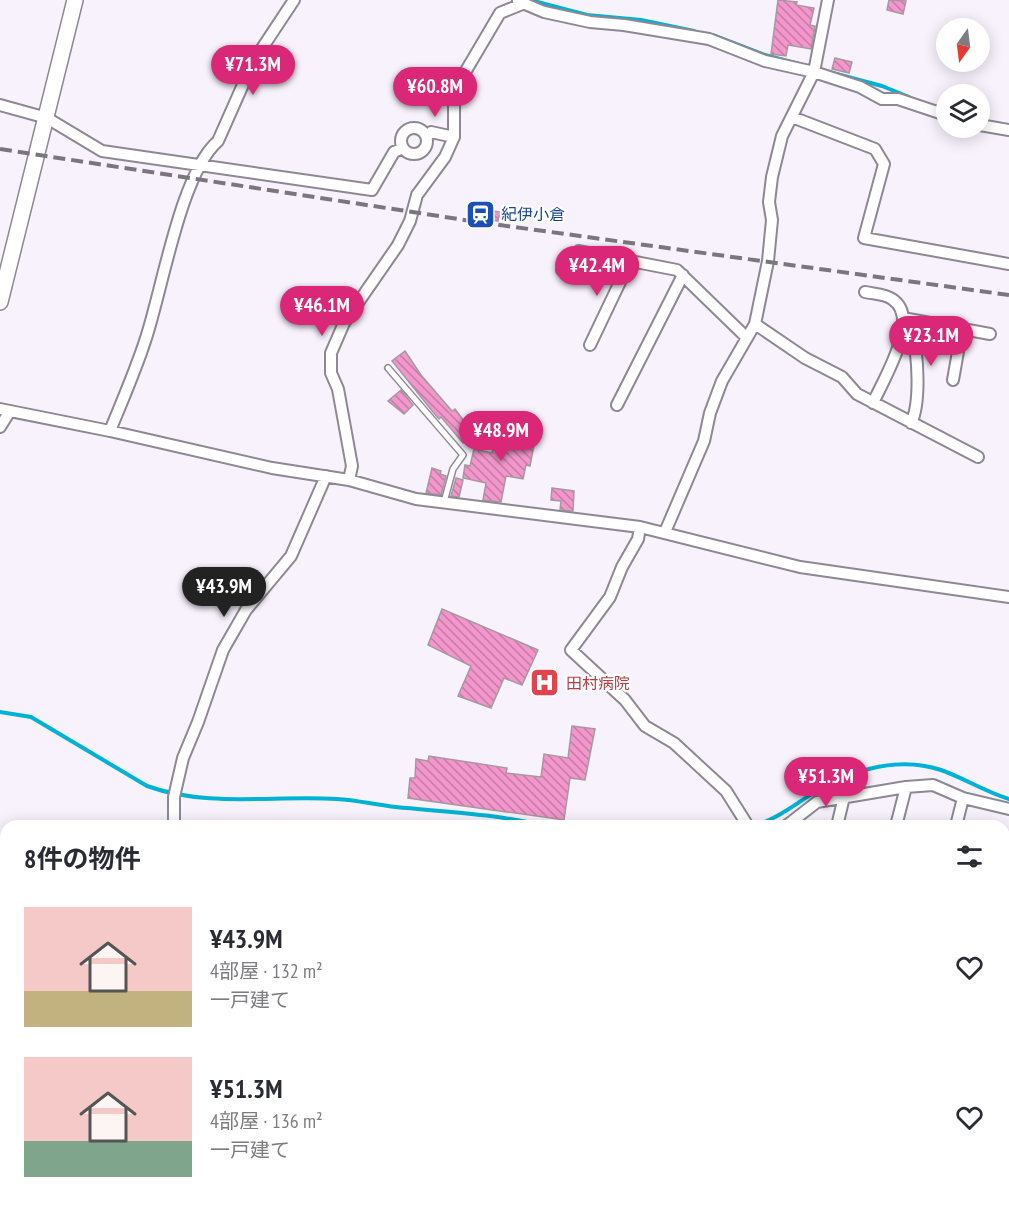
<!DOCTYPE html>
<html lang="ja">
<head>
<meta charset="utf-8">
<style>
  body { margin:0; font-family:"PT Sans Narrow","Noto Sans JP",sans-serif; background:#f2f2f3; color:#2b2b33; height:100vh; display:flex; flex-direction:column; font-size:22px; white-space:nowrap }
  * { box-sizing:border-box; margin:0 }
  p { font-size:20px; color:#7c7c81 }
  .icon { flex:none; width:33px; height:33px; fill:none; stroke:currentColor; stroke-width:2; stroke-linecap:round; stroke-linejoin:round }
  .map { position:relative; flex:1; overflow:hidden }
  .side { position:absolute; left:0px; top:820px; width:1010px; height:386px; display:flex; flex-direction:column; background:#fff; border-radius:18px 18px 0 0; box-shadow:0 3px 15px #0003 }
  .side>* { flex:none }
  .needle { width:39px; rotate:194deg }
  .fabs { position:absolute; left:936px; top:18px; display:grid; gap:12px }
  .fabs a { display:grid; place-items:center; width:54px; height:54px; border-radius:50%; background:#fff; box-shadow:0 3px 15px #0003; font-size:30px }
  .price { position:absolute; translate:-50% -51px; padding:0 14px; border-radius:21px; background:#db2777; color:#fff; font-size:20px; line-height:39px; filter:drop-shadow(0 2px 3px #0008) }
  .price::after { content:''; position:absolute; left:50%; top:36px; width:18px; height:14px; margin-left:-9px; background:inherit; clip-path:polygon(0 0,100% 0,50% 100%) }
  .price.on { background:#222; color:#fff }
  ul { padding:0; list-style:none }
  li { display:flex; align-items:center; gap:18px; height:150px; padding:0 24px }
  li span { display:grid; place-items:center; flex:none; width:168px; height:120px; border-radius:0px; color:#555 }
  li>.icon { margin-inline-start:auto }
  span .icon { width:72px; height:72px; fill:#fffc; stroke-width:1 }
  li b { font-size:26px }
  h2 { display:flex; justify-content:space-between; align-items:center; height:72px; padding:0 24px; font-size:26px }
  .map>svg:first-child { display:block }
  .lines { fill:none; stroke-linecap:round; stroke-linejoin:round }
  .stream { stroke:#00b2d5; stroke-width:4 }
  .building { fill:url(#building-back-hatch); stroke:#a5999f; stroke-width:1.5 }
  .lane-casing { stroke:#8d8892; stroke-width:8 }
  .street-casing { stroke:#8d8892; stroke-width:14 }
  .secondary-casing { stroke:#8d8892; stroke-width:18 }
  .primary-casing { stroke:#8d8892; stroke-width:20 }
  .lane { stroke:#fff; stroke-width:5 }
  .street { stroke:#fff; stroke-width:10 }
  .secondary { stroke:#fff; stroke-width:15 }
  .primary { stroke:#fff; stroke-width:16 }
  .rail { stroke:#7a767d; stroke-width:4; stroke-dasharray:12 6; stroke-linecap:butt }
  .labels { text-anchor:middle; stroke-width:4.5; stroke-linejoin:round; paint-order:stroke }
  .transit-label { font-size:16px; fill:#164399; stroke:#fff; text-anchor:start }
  .health-label { font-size:16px; fill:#be3a42; stroke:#fff; text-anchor:start }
</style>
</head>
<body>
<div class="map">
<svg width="1009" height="1205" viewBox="0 0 1009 1205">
  <defs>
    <pattern id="building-back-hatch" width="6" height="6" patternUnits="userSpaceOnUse" patternTransform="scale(1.5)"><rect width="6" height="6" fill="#f296cc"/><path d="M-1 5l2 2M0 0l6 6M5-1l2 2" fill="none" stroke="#c57ca7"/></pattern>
  </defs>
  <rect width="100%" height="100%" fill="#f8f2fd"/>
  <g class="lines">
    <path class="stream" d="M530 0 587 15 641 20 694 31
      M713 35 765 55 882 86 909 97
      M0 712 31 717 147 786C208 808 273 795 337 799 357 800 376 805 396 807 446 812 497 814 545 826
      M753 826C783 818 805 795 833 782 867 766 905 758 941 770 964 778 985 792 1009 799"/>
  </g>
  <path class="building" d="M778 0 797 2 796 5 814 8 810 25 815 26 811 49 788 45 786 56 771 54Z
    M889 0 906 1 903 14 887 10Z
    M835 58 852 62 849 73 832 69Z
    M475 208 500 212 498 221 473 216Z
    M405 351 421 375 452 411 455 409 473 433 463 443 441 417 439 419 433 412 392 361Z
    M401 390 413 405 404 414 388 401Z
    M497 426 526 432 534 445 530 466 526 465 523 479 506 476 501 502 483 500 486 483 463 478 465 465 470 466 474 449 492 453Z
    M432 468 441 471 440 474 446 476 441 495 426 493Z
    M456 478 463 480 459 497 451 496Z
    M552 488 574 491 573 511 560 510 561 501 551 500Z
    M442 609 538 650 522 685 504 678 491 708 458 696 471 666 428 645Z
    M572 726 595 729 585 780 570 778 564 820 408 798 410 778H415L416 759 428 761 429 756 507 768 506 773 541 777 544 754 568 758Z"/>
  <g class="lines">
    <defs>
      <path id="lane" d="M388 368 463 455 453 469 444 502"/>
      <path id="street" d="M518 1 544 12 590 22 624 25 709 39 765 61 814 72 860 87 882 99H898L946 115
        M0 105 47 118 102 151 372 190 394 152 403 148
        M792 117 875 149 884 164 864 238 1009 264
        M980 125 1009 130
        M401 141a13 13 0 1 1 26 0a13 13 0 1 1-26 0Z
        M427 137 431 132 454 137
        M562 270 579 251 677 270 746 337
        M865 292C874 294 885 294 892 299 922 318 883 380 873 403
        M903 318 990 334
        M755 324 805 358 842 377 857 394 978 457
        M905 327 912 333C918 354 921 403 911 423
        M590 345 630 261
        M953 380 962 329
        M617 405 683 275
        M0 409 110 431 272 468 349 480 416 499 640 527 800 567 1009 597
        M0 427 10 411
        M110 431C122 401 135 372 145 341 162 292 180 174 218 141L253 62 294 0
        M349 480 352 466 338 389 331 373V353L344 323 398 245 410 221 417 195 445 157 454 137V91L500 13 522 4
        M640 527 638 539 622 567 610 597 571 650 625 700 645 726 674 743 726 791 748 826
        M665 532 704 441 710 413 722 381 755 324 768 261 772 220 769 202 772 177 782 136 814 72 828 0
        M174 826V797L183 758 198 722 223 650 246 610 291 556 326 476
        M786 826 817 802 906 787 933 785 963 798 1009 809
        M837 826 844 797
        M896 826 906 787
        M956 826 963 798
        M0 868 6 869
        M1004 879 1009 882
        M0 960 6 963
        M1004 966 1009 967
        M1004 1028H1009
        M0 1058 6 1061
        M1004 1090H1009
        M0 1177 6 1180
        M46 1200 54 1205
        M67 1200 72 1205
        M885 1200 927 1205
        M850 1205 851 1200
        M979 1205V1200"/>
      <path id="secondary" d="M0 302 75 0"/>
      <path id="primary" d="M11 1200 21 1205"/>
    </defs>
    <use href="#lane" class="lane-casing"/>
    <use href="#street" class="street-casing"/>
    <use href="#secondary" class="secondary-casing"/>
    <use href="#primary" class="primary-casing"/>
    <use href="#lane" class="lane"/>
    <use href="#street" class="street"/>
    <use href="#secondary" class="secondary"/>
    <use href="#primary" class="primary"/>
    <path class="rail" d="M0 149 478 222 1009 295"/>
  </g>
  <defs>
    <symbol id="station-square" viewBox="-11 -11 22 22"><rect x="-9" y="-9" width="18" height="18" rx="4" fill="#1a4fb4" stroke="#fff"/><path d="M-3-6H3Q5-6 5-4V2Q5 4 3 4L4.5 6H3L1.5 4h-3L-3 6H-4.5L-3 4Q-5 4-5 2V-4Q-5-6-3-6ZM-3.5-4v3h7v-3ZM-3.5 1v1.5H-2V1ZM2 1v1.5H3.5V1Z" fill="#fff"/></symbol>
    <symbol id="hospital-square" viewBox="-11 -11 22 22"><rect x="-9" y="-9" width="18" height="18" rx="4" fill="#e0444e" stroke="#fff"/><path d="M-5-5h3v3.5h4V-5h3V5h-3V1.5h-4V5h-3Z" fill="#fff"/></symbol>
  </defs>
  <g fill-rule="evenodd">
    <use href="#station-square" x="464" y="198" width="33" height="33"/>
    <use href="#hospital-square" x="528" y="666" width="33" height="33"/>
  </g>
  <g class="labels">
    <g class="transit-label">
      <text x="501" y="220">紀伊小倉</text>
    </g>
    <g class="health-label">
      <text x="566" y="689">田村病院</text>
    </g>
  </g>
</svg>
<div class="fabs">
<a><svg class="needle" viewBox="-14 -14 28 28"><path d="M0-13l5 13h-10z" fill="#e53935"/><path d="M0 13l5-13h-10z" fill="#7c7c81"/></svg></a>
<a><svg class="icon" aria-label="layers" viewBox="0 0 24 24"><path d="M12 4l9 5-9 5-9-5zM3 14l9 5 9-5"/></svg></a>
</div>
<b class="price" style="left:253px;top:96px">¥71.3M</b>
<b class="price" style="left:435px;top:118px">¥60.8M</b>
<b class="price" style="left:597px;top:297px">¥42.4M</b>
<b class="price" style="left:322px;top:337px">¥46.1M</b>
<b class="price" style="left:931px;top:367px">¥23.1M</b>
<b class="price" style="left:501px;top:462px">¥48.9M</b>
<b class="price on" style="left:224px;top:618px">¥43.9M</b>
<b class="price" style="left:826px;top:808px">¥51.3M</b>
<section class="side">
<h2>8件の物件<svg class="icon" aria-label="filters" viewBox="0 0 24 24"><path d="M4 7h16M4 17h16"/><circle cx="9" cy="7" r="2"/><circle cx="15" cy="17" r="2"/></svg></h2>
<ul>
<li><span style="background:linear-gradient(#f6c9c9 70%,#c2b280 0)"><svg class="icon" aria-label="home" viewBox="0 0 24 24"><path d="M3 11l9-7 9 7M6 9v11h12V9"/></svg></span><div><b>¥43.9M</b><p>4部屋 · 132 m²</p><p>一戸建て</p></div><svg class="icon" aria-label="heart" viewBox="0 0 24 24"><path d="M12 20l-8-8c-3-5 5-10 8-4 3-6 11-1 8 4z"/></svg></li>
<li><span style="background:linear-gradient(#f6c9c9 70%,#7fa58c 0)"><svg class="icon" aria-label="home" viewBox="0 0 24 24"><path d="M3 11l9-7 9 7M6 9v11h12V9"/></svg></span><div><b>¥51.3M</b><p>4部屋 · 136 m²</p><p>一戸建て</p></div><svg class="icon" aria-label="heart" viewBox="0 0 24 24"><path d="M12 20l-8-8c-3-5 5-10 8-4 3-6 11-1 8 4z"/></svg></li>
</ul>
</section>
</div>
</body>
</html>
